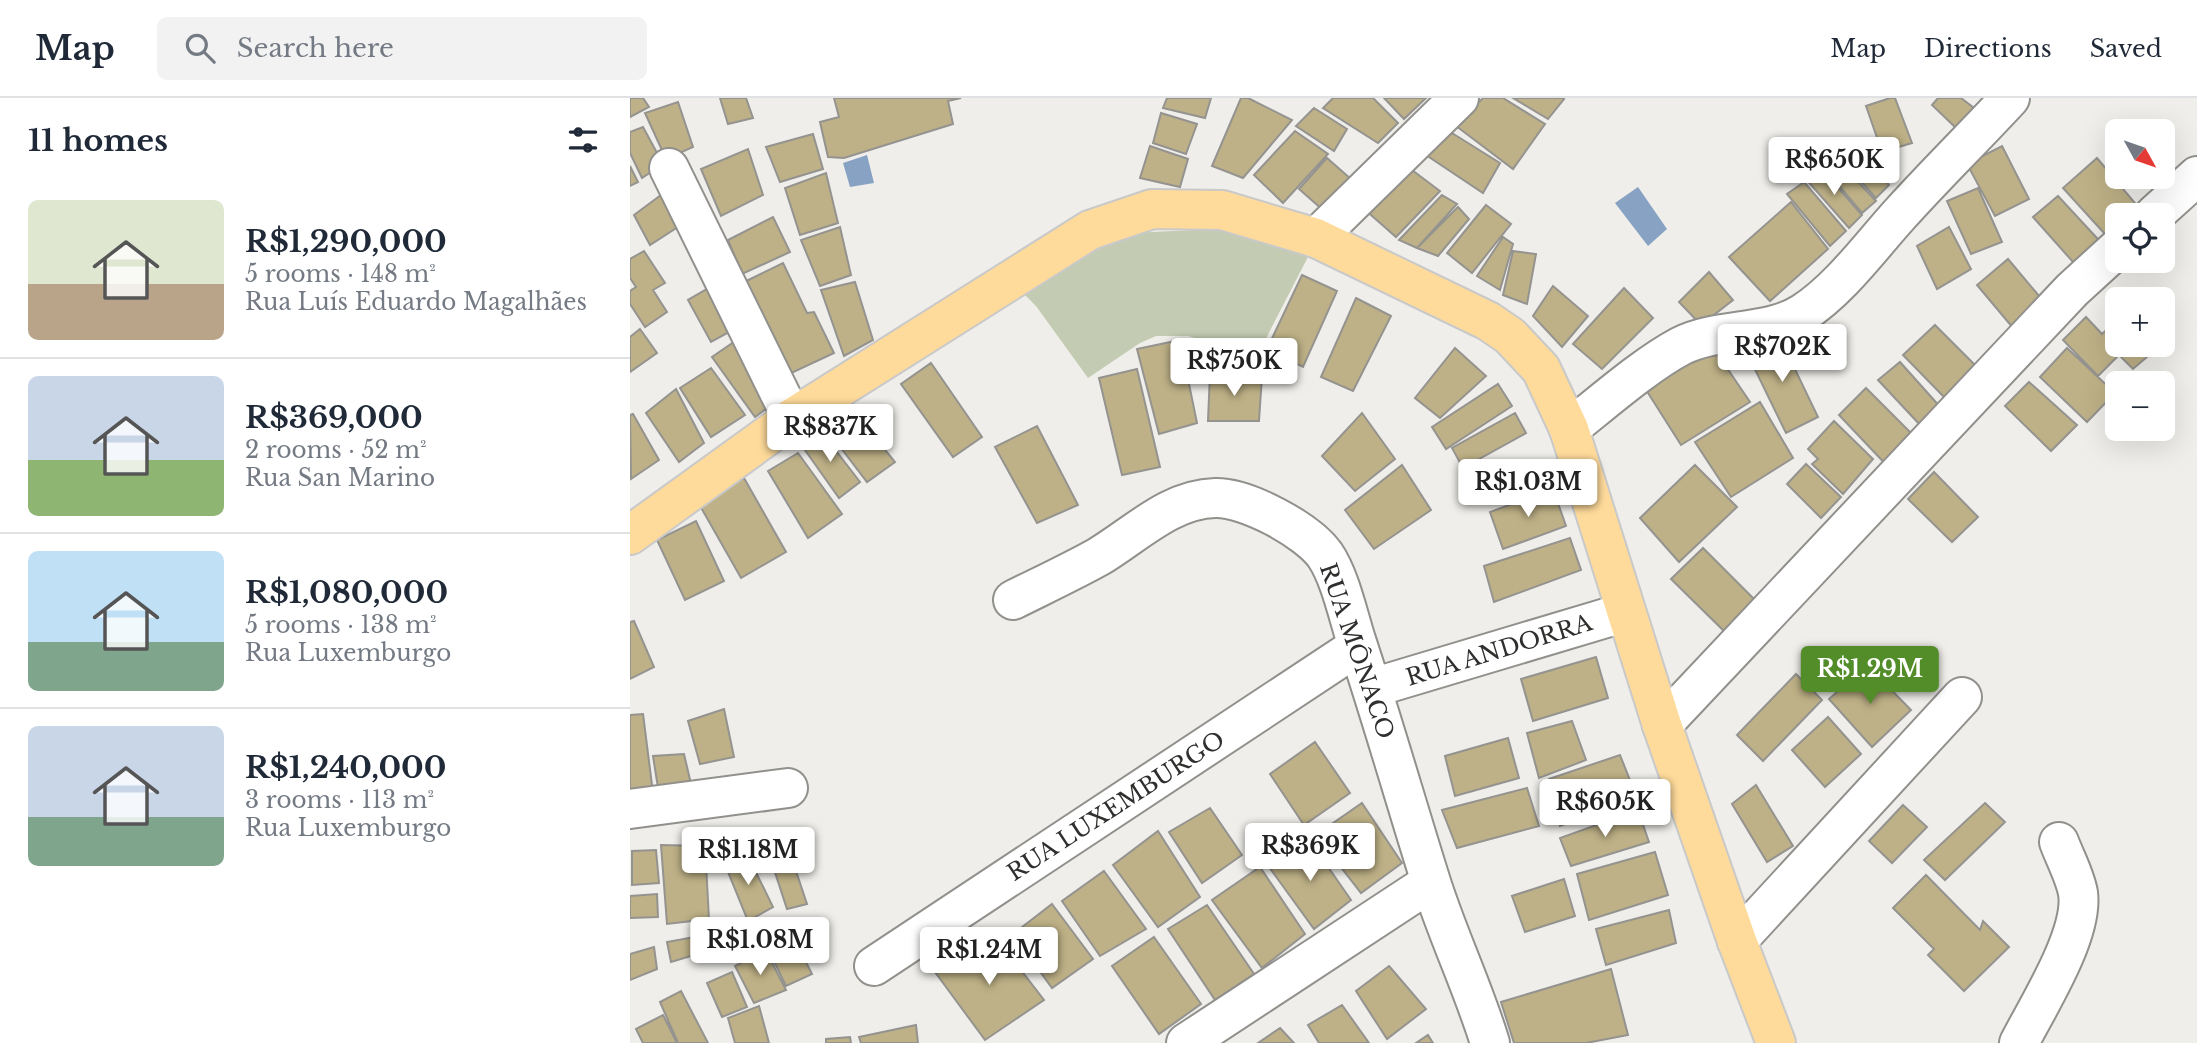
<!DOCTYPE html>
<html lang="en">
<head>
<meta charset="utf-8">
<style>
  body { margin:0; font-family:"Libre Baskerville",serif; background:#f2f2f3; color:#1f2937; height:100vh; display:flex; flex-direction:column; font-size:26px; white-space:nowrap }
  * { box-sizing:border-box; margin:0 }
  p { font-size:23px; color:#747a83 }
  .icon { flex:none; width:38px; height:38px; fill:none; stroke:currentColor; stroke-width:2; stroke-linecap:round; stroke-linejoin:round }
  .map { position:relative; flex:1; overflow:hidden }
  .sheet { display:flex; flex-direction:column; background:#fff; width:630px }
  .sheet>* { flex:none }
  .needle { width:46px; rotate:130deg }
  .buttons { position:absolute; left:1475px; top:21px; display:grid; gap:14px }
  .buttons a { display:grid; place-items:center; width:70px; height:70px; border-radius:10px; background:#fff; box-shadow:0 7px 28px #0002; font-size:35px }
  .price { position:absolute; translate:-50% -60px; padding:0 16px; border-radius:7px; background:#fff; color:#222; font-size:23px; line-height:46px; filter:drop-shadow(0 2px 4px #0008) }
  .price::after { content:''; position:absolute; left:50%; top:42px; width:21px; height:16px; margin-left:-10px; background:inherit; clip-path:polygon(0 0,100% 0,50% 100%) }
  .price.selected { background:#538d2a; color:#fff }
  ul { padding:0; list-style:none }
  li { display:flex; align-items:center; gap:21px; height:175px; padding:0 28px }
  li+li { border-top:2px solid #e0e1e3 }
  li span { display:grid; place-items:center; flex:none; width:196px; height:140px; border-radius:10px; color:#555 }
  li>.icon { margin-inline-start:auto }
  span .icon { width:84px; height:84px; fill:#fffc; stroke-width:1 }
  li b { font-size:30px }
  h2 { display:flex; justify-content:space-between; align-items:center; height:84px; padding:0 28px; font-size:30px }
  header { display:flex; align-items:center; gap:42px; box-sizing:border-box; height:98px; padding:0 35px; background:#fff; border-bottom:2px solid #e0e1e3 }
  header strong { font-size:33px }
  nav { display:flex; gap:38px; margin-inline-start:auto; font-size:24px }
  .search { width:490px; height:63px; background:#f2f2f3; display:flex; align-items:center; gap:18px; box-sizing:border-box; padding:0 24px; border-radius:10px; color:#747a83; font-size:26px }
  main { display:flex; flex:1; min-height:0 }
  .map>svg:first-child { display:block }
  .green { fill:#c3ccb2 }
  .water { fill:#87a2c3 }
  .building { fill:#beb187; stroke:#94938f; stroke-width:2 }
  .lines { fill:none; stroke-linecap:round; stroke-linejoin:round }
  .minor-casing { stroke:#91908c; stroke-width:42 }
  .major-casing { stroke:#c9c9c9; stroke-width:42 }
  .minor { stroke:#fff; stroke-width:38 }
  .major { stroke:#ffdb9b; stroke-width:38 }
  .labels { text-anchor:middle; stroke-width:7; stroke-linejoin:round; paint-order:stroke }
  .street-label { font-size:23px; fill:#302f2e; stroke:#fff }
</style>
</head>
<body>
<header>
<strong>Map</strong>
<div class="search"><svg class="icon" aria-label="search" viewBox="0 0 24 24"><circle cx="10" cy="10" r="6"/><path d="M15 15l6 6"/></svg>Search here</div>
<nav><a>Map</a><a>Directions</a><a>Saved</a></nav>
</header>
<main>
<section class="sheet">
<h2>11 homes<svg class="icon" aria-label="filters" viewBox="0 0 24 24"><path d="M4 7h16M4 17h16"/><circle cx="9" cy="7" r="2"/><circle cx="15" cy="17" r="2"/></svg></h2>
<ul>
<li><span style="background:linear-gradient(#dfe7d0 60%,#b9a48a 0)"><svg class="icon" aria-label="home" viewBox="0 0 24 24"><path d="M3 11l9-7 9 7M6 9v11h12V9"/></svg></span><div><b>R$1,290,000</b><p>5 rooms · 148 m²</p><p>Rua Luís Eduardo Magalhães</p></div></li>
<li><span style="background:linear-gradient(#c9d6e8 60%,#8fb573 0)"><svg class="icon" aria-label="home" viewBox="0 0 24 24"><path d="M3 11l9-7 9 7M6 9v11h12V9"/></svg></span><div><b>R$369,000</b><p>2 rooms · 52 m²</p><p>Rua San Marino</p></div></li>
<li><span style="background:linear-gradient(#bfe0f5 65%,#7fa58c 0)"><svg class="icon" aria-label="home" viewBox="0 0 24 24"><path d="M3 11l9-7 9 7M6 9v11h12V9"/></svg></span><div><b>R$1,080,000</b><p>5 rooms · 138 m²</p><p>Rua Luxemburgo</p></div></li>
<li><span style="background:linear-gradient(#c9d6e8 65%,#7fa58c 0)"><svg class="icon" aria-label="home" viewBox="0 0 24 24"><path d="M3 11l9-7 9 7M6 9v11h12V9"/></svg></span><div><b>R$1,240,000</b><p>3 rooms · 113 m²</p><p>Rua Luxemburgo</p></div></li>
</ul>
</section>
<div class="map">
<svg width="1567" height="945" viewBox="0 0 1567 945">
  <rect width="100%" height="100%" fill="#efeeea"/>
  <path class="green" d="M607 130 679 157 630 252 598 250 558 238H526L510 245 458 280 406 208 394 196 426 169 500 135Z"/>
  <path class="water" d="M237 57 244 85 220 89 213 65Z
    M1008 89 1037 131 1018 148 985 105Z"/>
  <path class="building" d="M0 0H13L19 9 0 19Z
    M90 0H116L123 20 98 26Z
    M204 0H331L318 3 323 26 214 60 198 59 190 24 209 19Z
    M537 0H581L575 20 533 10Z
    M611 0H618L662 22 613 80 582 68Z
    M703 0H743L768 25 748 45 693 10Z
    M754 0H796L774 21Z
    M853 0H873L915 26 883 71 826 28Z
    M883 0H932L934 1 918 21Z
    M1260 0H1265L1282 45 1252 54 1236 8Z
    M1308 0H1331L1344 10 1326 30 1302 7Z
    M48 4 63 49 36 61 15 15Z
    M684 10 717 31 704 53 666 28Z
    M531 15 567 26 556 56 523 45Z
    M13 29 33 66 12 80 0 55V34Z
    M665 33 698 56 653 105 624 77Z
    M822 35 870 65 853 95 793 55Z
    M183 36 193 71 150 84 136 49Z
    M1221 43 1259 87 1246 100 1205 55Z
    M520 48 558 61 550 89 510 80Z
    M1372 48 1399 101 1365 118 1337 66Z
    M118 51 133 97 91 118 71 71Z
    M1202 56 1246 103 1232 115 1190 65Z
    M697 60 721 81 694 113 669 91Z
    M1467 60 1515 117H1488V141L1483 145 1433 90Z
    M774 66 810 93 766 139 733 110Z
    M1188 67 1232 117 1219 130 1175 80Z
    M0 68 8 84 0 88Z
    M196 75 208 125 170 137 155 90Z
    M1174 84 1216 133 1200 148 1157 96Z
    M1348 90 1372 144 1341 156 1317 103Z
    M31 97 48 129 20 147 4 117Z
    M812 97 827 106 787 150 769 142Z
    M1428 98 1478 152 1451 173 1403 119Z
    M1161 104 1198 151 1140 203 1099 159Z
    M856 107 881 126 842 175 817 155Z
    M828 109 839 121 808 158 787 150Z
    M143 119 160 154 112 176 98 142Z
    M210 129 221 177 190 188 171 142Z
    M1319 129 1341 171 1307 191 1287 148Z
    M873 139 883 146 870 192 847 178Z
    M14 153 35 185 23 192 37 214 15 229 0 206V193L6 189 0 180V161Z
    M883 153 906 156 897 206 873 197Z
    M1378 161 1420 211 1389 237 1347 187Z
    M153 165 177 215 184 214 204 255 155 278 112 185Z
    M1079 174 1103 202 1071 227 1049 204Z
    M672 177 707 193 673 269 637 251Z
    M89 184 110 228 81 244 58 202Z
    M225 184 243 242 214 258 191 192Z
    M923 188 958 218 932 249 903 218Z
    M994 190 1023 220 972 271 943 246Z
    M726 200 761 218 723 293 691 279Z
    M1456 219 1472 236 1484 225 1488 229V247H1505L1517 259 1503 271 1489 257 1468 278 1433 242Z
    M1305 227 1346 268 1315 300 1273 257Z
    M10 231 27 255 0 274V239Z
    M114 237 148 302 125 319 82 259Z
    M1149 238 1188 319 1156 335 1116 253Z
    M550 242 567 325 529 336 507 251Z
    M1080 245 1120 304 1051 347 1013 287Z
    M825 250 856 278 810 320 785 300Z
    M1437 250 1485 295 1457 324 1410 279Z
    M1270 264 1312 311 1292 329 1248 282Z
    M301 265 352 339 323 359 271 286Z
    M81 270 115 317 81 339 50 290Z
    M507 271 530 369 492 377 469 280Z
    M580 275 632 278 629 323H578Z
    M1399 284 1447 327 1421 353 1375 308Z
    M868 286 882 308 816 351 802 329Z
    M1236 290 1290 344 1263 374 1209 317Z
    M46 291 74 345 49 364 16 315Z
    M1130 304 1163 360 1101 399 1065 344Z
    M223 312 265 364 237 384 195 329Z
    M732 315 765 361 725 393 692 358Z
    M885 315 896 335 833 370 822 350Z
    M3 316 29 362 1 381 0 317Z
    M1204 323 1243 361 1213 396 1182 366 1188 361 1178 351Z
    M407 328 448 407 407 425 365 349Z
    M190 332 230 384 209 400 170 345Z
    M168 355 212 416 178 440 138 373Z
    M1176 366 1211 399 1191 420 1157 386Z
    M772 367 801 412 744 451 715 412Z
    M1065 367 1107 409 1049 464 1010 420Z
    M1304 374 1348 419 1322 444 1278 401Z
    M114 380 156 454 111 480 69 406Z
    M923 391 936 428 873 451 860 414Z
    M66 423 94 483 55 502 27 442Z
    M940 440 951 472 864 504 854 468Z
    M1073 450 1129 506 1098 537 1041 481Z
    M4 523 24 569 0 581V524Z
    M966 559 978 600 903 623 891 581Z
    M1237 567 1281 612 1242 649 1199 601Z
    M1166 576 1192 602 1133 663 1107 637Z
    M94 611 104 659 70 666 58 623Z
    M13 616 23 695 0 698V617Z
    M1198 619 1231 656 1195 689 1162 652Z
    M942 623 956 662 909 680 897 635Z
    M878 640 889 680 825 698 815 658Z
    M685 644 720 695 674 727 640 676Z
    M54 656 61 686 28 690 23 658Z
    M990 657 1007 700 930 728 919 681Z
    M1126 687 1163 748 1137 764 1102 706Z
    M897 690 909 728 827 750 812 712Z
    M732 705 772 765 731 795 686 737Z
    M1355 705 1375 724 1315 782 1294 762Z
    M1273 707 1297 729 1262 765 1239 743Z
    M580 710 612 757 572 785 539 734Z
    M1008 712 1019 744 941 768 930 740Z
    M528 733 570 799 528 829 483 767Z
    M678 740 721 802 684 831 639 769Z
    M31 747 75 748 79 821 37 826Z
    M158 749 177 806 157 811 139 756Z
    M26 752 29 785 2 787V753Z
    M1025 754 1038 797 959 822 947 776Z
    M117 756 143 809 118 823 94 764Z
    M630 769 675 836 632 870 582 802Z
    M474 773 516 831 470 858 432 803Z
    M1296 777 1350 832 1353 823 1379 849 1334 893 1298 857 1304 851 1263 810Z
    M934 781 945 818 895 834 882 798Z
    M27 796 28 819 0 820V798Z
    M422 806 463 861 422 890 383 836Z
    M577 807 624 876 585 902 538 831Z
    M1039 812 1046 845 976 867 966 831Z
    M81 836 84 851 41 864 37 844Z
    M364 837 414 902 355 942 305 874Z
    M524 839 571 906 529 936 482 868Z
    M165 842 182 876 156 888 140 855Z
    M24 849 27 871 0 882V856Z
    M136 853 156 892 124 905 105 868Z
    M759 868 796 911 757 941 726 893Z
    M981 871 998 937 956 945H884L871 904Z
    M102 874 117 909 92 919 77 885Z
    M51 893 78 945H48L30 904Z
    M712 907 739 945H689L678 927Z
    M129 908 139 945H105L98 920Z
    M33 917 47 945H13L6 931Z
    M286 927 288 945H231L229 939Z
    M650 930 664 945H628Z
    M798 937 803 945H786Z
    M220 939 221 945H196V941Z"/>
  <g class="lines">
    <defs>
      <path id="minor" d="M39 70 162 320
        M1524 117 1567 78
        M686 140 829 0
        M939 331C972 305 1015 267 1051 248 1089 229 1137 238 1173 215 1210 191 1241 148 1270 116 1306 76 1344 39 1380 0
        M383 502C411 488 441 474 468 459 505 437 540 401 585 400 616 399 677 432 695 457 710 479 718 517 726 542 752 621 775 701 800 781 817 836 843 889 860 945
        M742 590 996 514
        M1032 627 1442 192 1488 150
        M0 711 158 690
        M1107 843 1332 599
        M244 868 728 548
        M556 945 801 784
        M1389 945C1408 908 1454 836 1448 795 1445 778 1435 760 1429 744"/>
      <path id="major" d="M0 437 162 320 460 132 522 111 592 112 686 140 858 223 880 238 911 271 939 331 1032 627 1107 843 1146 945"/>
    </defs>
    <use href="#minor" class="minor-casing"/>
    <use href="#major" class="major-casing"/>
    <use href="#minor" class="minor"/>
    <use href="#major" class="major"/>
  </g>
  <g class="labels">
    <g class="street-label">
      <text transform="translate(869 552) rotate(-17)" y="8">RUA ANDORRA</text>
      <text transform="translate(727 553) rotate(71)" y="8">RUA MÔNACO</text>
      <text transform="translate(486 708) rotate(-33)" y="8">RUA LUXEMBURGO</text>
    </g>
  </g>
</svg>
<div class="buttons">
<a><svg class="needle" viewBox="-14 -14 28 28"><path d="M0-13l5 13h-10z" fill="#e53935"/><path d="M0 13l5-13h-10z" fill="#747a83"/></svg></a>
<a><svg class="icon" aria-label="locate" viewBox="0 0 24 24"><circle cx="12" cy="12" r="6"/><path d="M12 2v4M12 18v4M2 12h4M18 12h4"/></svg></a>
<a>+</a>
<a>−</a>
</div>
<b class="price" style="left:1204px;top:99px">R$650K</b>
<b class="price" style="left:1152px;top:286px">R$702K</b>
<b class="price" style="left:604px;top:300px">R$750K</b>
<b class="price" style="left:200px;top:366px">R$837K</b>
<b class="price" style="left:898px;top:421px">R$1.03M</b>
<b class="price selected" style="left:1240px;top:608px">R$1.29M</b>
<b class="price" style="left:975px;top:741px">R$605K</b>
<b class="price" style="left:680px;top:785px">R$369K</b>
<b class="price" style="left:118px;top:789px">R$1.18M</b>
<b class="price" style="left:130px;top:879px">R$1.08M</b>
<b class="price" style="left:359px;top:889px">R$1.24M</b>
</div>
</main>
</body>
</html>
